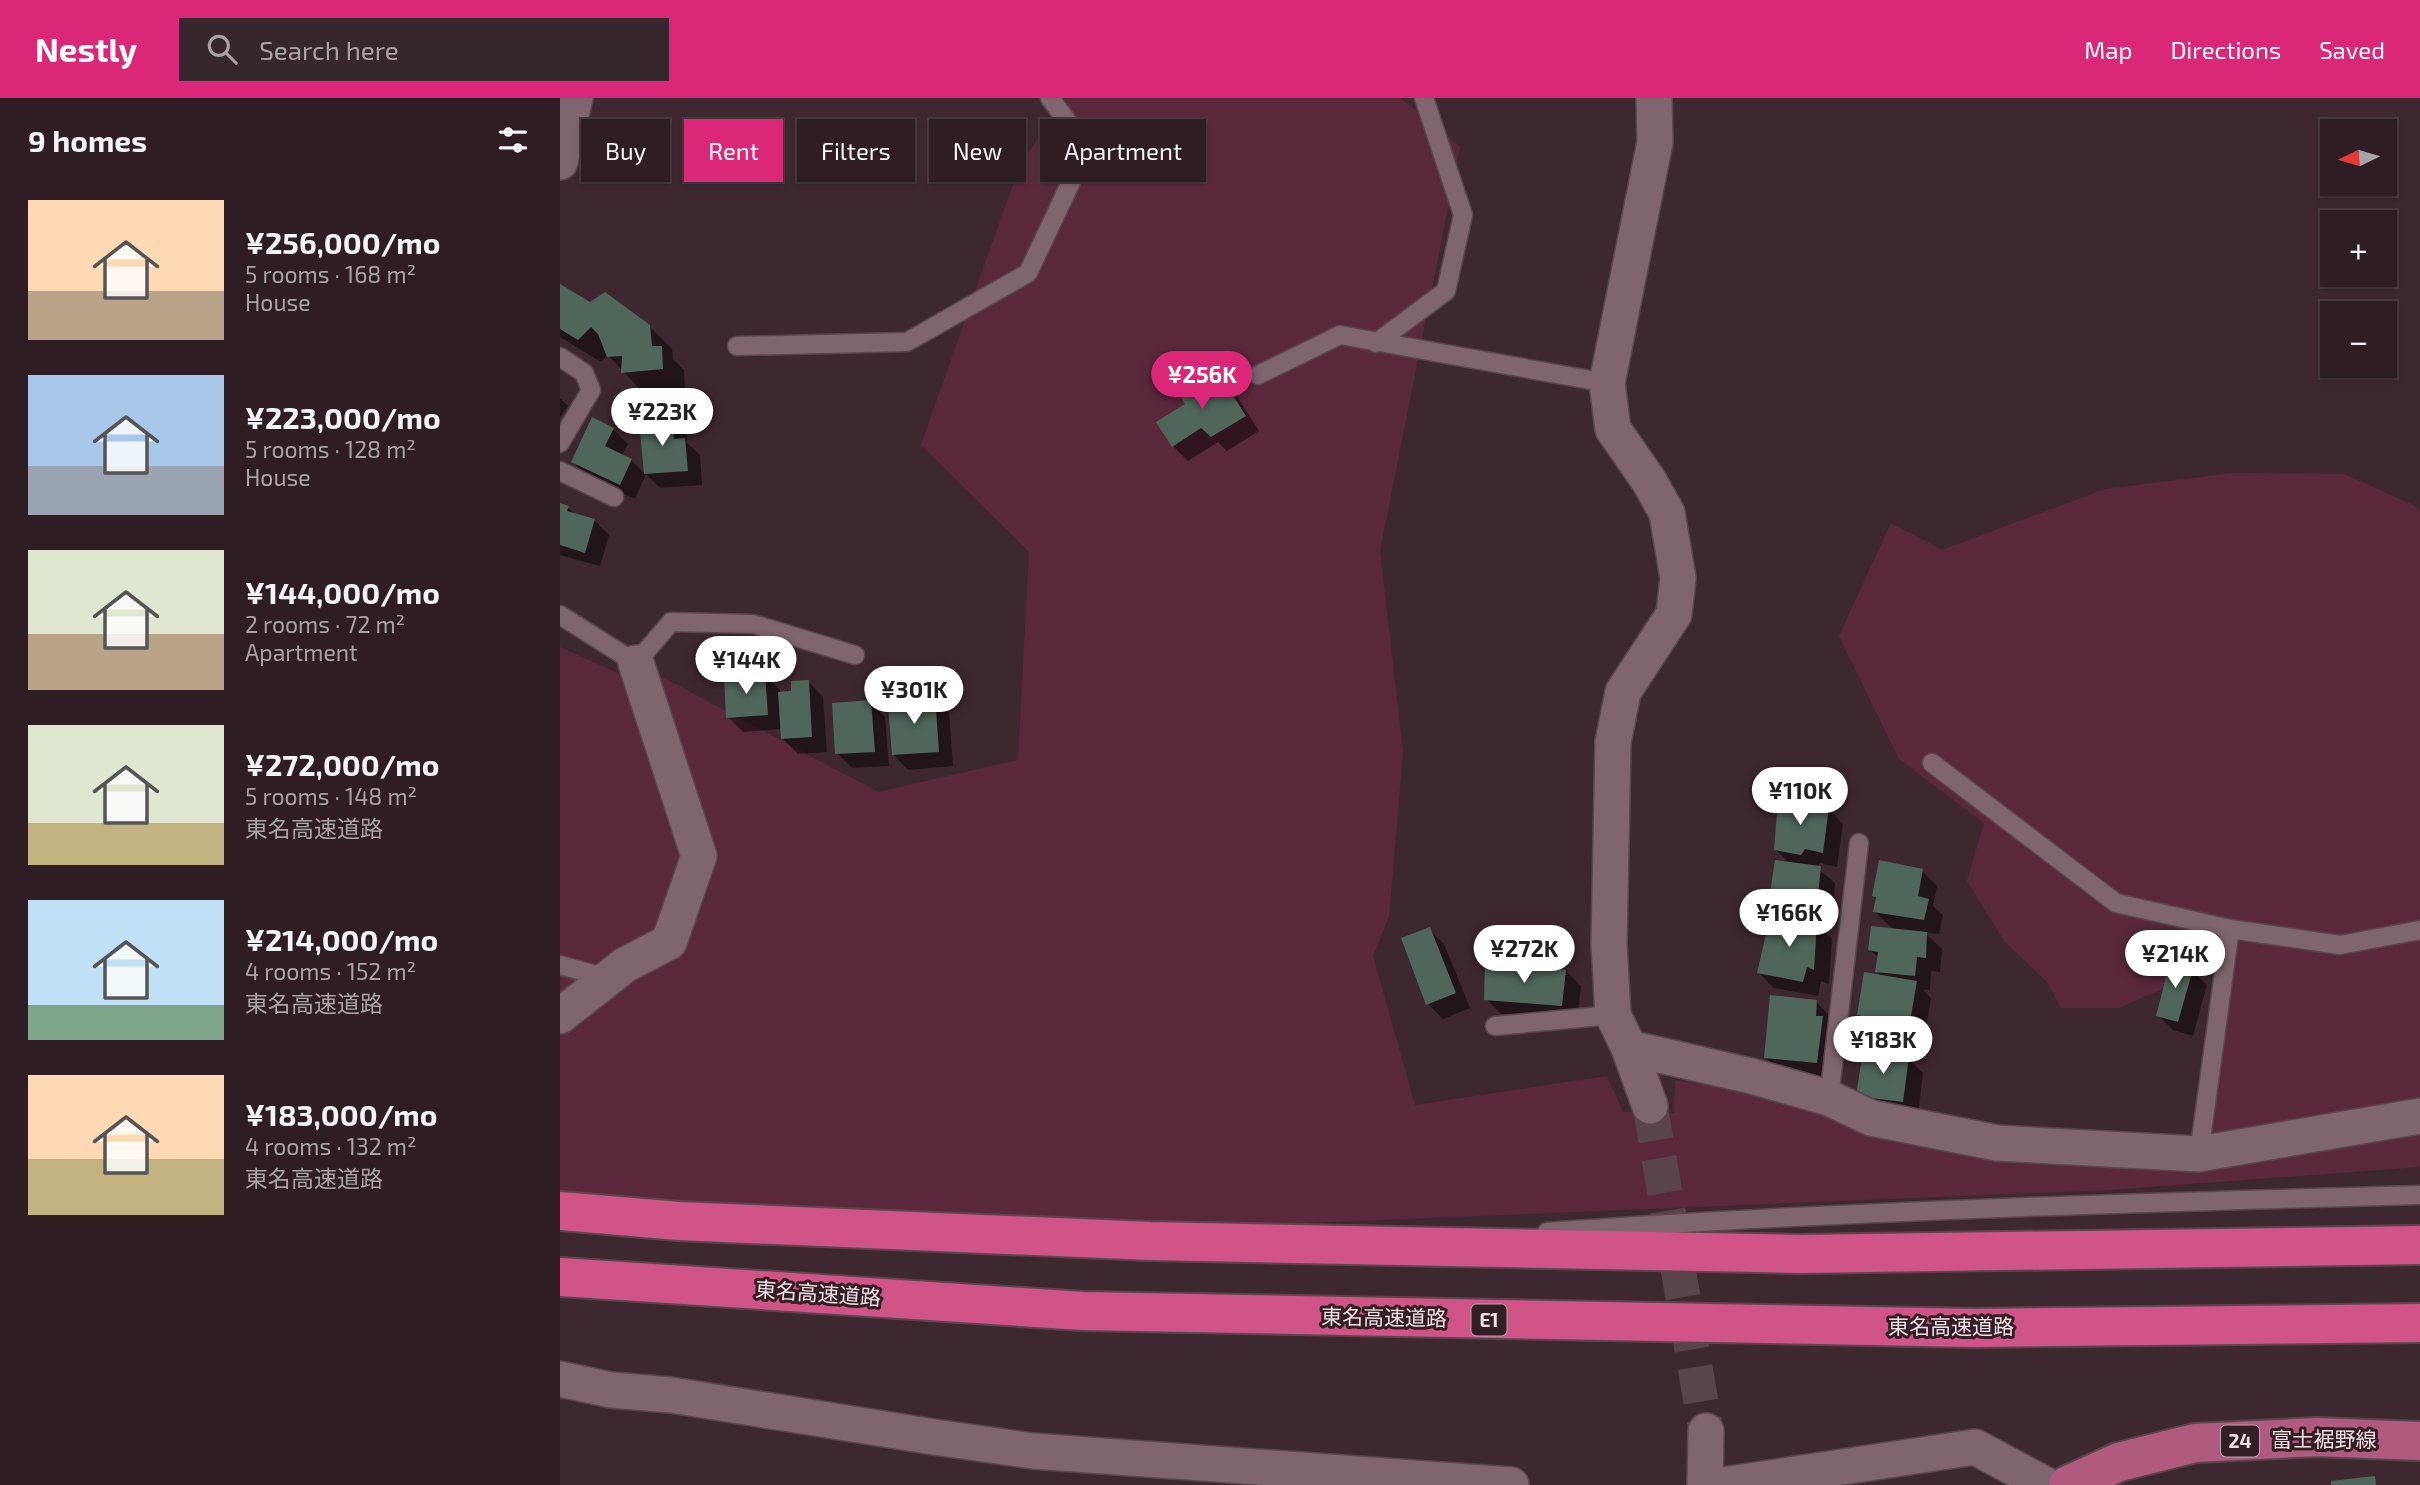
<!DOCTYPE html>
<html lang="en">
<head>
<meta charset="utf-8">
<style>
  body { margin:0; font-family:"Exo 2","Noto Sans JP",sans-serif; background:#36272c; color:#f1f3f6; height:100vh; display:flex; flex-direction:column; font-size:26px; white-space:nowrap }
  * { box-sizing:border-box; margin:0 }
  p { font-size:23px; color:#a7a2a6 }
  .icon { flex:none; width:38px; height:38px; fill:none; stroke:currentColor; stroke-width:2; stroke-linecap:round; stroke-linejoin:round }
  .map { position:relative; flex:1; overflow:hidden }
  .panel { display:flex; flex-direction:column; background:#2e1e24; width:560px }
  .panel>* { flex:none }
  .guide { position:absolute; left:21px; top:21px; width:665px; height:63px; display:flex; gap:14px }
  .needle { width:46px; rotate:265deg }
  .tools { position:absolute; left:1760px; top:21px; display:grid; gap:14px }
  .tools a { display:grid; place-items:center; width:77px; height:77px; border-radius:0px; background:#2e1e24; box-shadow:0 2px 5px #0004,0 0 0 2px #493c41; font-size:35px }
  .price { position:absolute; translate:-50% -60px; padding:0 16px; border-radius:24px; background:#fff; color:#222; font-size:23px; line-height:46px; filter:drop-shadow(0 2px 4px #0008) }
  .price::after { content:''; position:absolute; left:50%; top:42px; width:21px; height:16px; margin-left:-10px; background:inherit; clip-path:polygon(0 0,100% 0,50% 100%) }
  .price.current { background:#db2777; color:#fff }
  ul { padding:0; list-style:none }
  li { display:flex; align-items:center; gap:21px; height:175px; padding:0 28px }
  li span { display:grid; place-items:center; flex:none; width:196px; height:140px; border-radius:0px; color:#555 }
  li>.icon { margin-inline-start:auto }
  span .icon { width:84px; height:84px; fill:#fffc; stroke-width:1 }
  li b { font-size:30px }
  h2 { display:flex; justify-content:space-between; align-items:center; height:84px; padding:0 28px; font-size:30px }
  .chip { padding:0 24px; border-radius:0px; background:#2e1e24; box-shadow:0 2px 5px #0004,0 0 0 2px #493c41; font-size:24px; line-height:63px }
  .chip.current { background:#db2777; color:#fff }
  header { display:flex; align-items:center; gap:42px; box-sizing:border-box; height:98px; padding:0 35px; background:#db2777; color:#fff }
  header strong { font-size:33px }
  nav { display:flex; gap:38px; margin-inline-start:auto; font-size:24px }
  .search { width:490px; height:63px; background:#36272c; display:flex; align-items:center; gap:18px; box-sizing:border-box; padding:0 24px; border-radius:0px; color:#a7a2a6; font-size:26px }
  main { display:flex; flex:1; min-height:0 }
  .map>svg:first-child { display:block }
  .green { fill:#59293b }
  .shadow { fill:#0007 }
  .building { fill:#4f675a }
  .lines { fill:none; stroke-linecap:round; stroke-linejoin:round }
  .minor-tunnel { stroke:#59444b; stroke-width:35; stroke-dasharray:35 18; stroke-linecap:butt }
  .service-casing { stroke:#59474d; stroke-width:21 }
  .minor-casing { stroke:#59474d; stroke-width:38 }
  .primary-casing { stroke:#59474d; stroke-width:42 }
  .motorway-casing { stroke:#59474d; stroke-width:42 }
  .service { stroke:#7f656d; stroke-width:18 }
  .minor { stroke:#7f656d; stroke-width:35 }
  .primary { stroke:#b05b7d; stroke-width:38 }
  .motorway { stroke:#d15487; stroke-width:38 }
  .labels { text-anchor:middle; stroke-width:6; stroke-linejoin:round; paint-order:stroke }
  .shield { fill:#341e26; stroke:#b7a6ab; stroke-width:2 }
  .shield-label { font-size:19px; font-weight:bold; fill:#efe0e4 }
  .street-label { font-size:21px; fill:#efe0e4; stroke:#341e26 }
</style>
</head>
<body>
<header>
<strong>Nestly</strong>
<div class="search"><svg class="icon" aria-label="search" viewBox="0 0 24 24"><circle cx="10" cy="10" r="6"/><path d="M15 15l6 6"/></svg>Search here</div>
<nav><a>Map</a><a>Directions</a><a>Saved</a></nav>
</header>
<main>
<section class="panel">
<h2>9 homes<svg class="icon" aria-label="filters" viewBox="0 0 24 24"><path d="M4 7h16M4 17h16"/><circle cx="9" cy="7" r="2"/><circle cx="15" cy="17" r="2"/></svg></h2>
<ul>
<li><span style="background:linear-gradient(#ffd9b3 65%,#b9a48a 0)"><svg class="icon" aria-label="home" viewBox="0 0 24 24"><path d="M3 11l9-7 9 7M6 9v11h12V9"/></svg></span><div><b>¥256,000/mo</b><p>5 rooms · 168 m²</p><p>House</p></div></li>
<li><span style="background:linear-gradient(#a9c7e8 65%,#9aa5b1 0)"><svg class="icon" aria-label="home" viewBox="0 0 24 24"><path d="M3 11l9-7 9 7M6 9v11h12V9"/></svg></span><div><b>¥223,000/mo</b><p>5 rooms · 128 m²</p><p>House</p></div></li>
<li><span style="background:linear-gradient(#dfe7d0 60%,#b9a48a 0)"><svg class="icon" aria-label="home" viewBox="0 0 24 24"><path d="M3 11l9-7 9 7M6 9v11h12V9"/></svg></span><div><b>¥144,000/mo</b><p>2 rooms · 72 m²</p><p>Apartment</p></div></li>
<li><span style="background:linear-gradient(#dfe7d0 70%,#c2b280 0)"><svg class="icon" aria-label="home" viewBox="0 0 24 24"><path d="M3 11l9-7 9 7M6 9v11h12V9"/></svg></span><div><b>¥272,000/mo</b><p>5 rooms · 148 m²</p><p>東名高速道路</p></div></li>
<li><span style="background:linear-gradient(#bfe0f5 75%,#7fa58c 0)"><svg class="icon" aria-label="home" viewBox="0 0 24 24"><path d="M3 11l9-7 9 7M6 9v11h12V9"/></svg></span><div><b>¥214,000/mo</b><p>4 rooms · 152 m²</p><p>東名高速道路</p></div></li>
<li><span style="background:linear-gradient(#ffd9b3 60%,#c2b280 0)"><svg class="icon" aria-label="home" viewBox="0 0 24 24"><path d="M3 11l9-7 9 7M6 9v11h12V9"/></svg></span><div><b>¥183,000/mo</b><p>4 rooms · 132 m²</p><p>東名高速道路</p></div></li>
</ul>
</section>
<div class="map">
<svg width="1860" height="1387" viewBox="0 0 1860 1387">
  <rect width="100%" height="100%" fill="#3e2830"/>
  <path class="green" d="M505 0H840L900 49 820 453 843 654 829 818 813 858 855 1007 1047 978 1063 1014 1114 1015 1115 982 1634 1065 1677 860 1558 910H1501L1487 884 1445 844 1407 783 1424 725 1339 661 1279 538 1331 425 1382 452 1545 391 1673 375 1784 376 1853 407 1860 413V1069L1548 1092 722 1126 320 1117 0 1098V549L62 577 76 565 318 694 458 662 469 454 361 347 451 92 466 58Z"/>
  <path class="shadow" d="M0 188 30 206 89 228 112 251 113 261 124 272 125 293 85 297 48 257 41 264 0 239Z
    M656 274 671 289 699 333 667 353 658 344 628 363 613 348 627 306Z
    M0 300 8 308 0 319Z
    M112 322 127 337V345L140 357 142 387 100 390 86 376 75 401 28 379 13 364 53 331 68 346 62 358 71 362 85 376 81 324Z
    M0 407 8 410 16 417 34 422 49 437 40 468 0 457Z
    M205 577 220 592V596L233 595 248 583 263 599 267 654 238 656 223 641 222 631 183 634 168 619Z
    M374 599 389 614 393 668 348 672 333 656 343 608Z
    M310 604 325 619 329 668 292 670 277 655Z
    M1268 711 1283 726 1277 769 1260 765 1257 770 1275 785 1273 812H1267L1266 821 1255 819 1252 826H1257L1272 841 1269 886 1261 883 1258 898 1214 890 1199 875 1226 823 1210 807 1230 766 1215 751Z
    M1362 773 1377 788 1373 808 1383 817 1379 836 1364 834 1382 851 1380 874 1371 873 1370 892H1363L1371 900 1362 955 1335 950 1328 944 1324 943 1299 917 1322 879 1316 873 1319 860 1309 851 1334 832 1315 814 1317 801 1314 798Z
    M869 831 884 846 910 910 883 921 868 906Z
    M1631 872 1647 887 1633 938 1613 932 1598 917Z
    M1006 873 1021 888 1017 922 941 916 926 901Z
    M1256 904 1271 919V979L1220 974 1205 959Z
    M1348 960 1363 975 1358 1018 1298 997Z"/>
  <path class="building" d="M0 186 30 204 45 194 90 227 92 248H102L103 271 61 275 62 258 47 259 38 236 31 229 18 242 0 231Z
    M657 272 686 318 651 339 641 330 612 349 596 324 625 306 619 296Z
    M32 319 54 330 45 348 72 361 60 387 11 364Z
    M112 320 114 341 125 340 128 373 84 376 79 323Z
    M0 405 9 408 7 413 35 421 25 455 0 447Z
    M205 575 208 617 166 620 164 578Z
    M249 582 252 639 221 641 218 594 231 593V583Z
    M375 597 379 654 332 657 328 608 341 607V599Z
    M311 602 315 654 275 656 272 605Z
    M1218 702 1269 709 1263 755 1245 751 1241 757 1214 752Z
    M1215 762 1261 768 1258 797 1253 798 1252 807 1240 805 1236 811 1208 808Z
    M1319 762 1363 771 1358 798 1369 801 1364 822 1313 814 1316 799 1312 798Z
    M1210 819 1257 824 1254 872 1247 869 1243 884 1197 875Z
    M1311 828 1367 834 1366 860 1357 859 1355 878 1315 874 1318 854 1308 852Z
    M870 829 896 895 866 907 841 840Z
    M1612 856 1633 871 1618 924 1596 918Z
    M925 865 1006 872 1002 908 924 902Z
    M1304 874 1357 883 1347 941 1318 936 1319 930 1307 929 1309 920 1297 917Z
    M1210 897 1257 902 1256 918H1263L1257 965 1204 960Z
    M1303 952 1349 959 1343 1004 1296 998Z
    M1815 1378 1816 1387H1771V1383Z"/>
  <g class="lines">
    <path class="minor-tunnel" d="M1090 1008 1146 1333"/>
    <defs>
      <path id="service" d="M816 245 886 193 903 117 864 0
        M177 248 347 244 468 175 511 84 512 30 490 0
        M0 259 24 275 31 292 0 345
        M698 277 780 237 1047 285
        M0 373 54 399
        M0 517 76 565 111 524 193 526 295 557
        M1372 665 1556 805 1670 831 1639 1056
        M1670 831 1780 847 1860 832
        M0 867 47 880
        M935 928 1053 917
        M1269 1000 1299 745
        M987 1134C1277 1113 1569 1105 1860 1097"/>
      <path id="minor" d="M0 64 15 0
        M0 918 65 867 109 844 139 758 76 565
        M1069 950 1191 978 1269 1000 1311 1020 1437 1045 1639 1056 1860 1018
        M1090 1008 1069 950 1053 917 1049 846 1053 644 1063 594 1114 516 1118 480 1107 415 1089 383 1053 331 1047 285 1095 44 1094 0
        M0 1281 51 1292 111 1297 374 1339 473 1353 951 1387
        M1145 1387 1146 1333
        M1163 1387 1415 1349 1486 1387"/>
      <path id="primary" d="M1508 1387 1559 1364 1635 1345 1757 1339 1860 1343"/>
      <path id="motorway" d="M0 1113 119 1123 590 1143 1240 1156 1860 1147
        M0 1179 523 1213 1415 1230 1860 1225"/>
    </defs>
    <use href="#service" class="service-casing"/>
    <use href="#minor" class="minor-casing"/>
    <use href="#primary" class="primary-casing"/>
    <use href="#motorway" class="motorway-casing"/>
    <use href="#service" class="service"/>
    <use href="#minor" class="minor"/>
    <use href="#primary" class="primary"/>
    <use href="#motorway" class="motorway"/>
  </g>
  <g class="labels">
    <g class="shield">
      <rect x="911.5" y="1206.5" width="35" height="31" rx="5"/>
      <rect x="1661" y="1327.5" width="38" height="31" rx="5"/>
    </g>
    <g class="shield-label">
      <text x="929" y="1229">E1</text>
      <text x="1680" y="1350">24</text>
    </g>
    <g class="street-label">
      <text transform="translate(258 1196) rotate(4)" y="7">東名高速道路</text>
      <text transform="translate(824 1220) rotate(1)" y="7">東名高速道路</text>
      <text x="1391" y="1236">東名高速道路</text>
      <text x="1764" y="1349">富士裾野線</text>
    </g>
  </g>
</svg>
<div class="tools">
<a><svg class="needle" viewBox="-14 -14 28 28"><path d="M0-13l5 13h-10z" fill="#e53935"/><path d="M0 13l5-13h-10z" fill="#a7a2a6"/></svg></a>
<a>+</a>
<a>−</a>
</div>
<b class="price current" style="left:642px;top:313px">¥256K</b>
<b class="price" style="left:102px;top:350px">¥223K</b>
<b class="price" style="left:186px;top:598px">¥144K</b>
<b class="price" style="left:354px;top:628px">¥301K</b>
<b class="price" style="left:1240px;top:729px">¥110K</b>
<b class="price" style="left:1229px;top:851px">¥166K</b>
<b class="price" style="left:964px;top:887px">¥272K</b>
<b class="price" style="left:1615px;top:892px">¥214K</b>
<b class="price" style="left:1323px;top:978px">¥183K</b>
<div class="guide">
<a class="chip">Buy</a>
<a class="chip current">Rent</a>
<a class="chip">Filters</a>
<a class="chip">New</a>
<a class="chip">Apartment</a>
</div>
</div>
</main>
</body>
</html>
